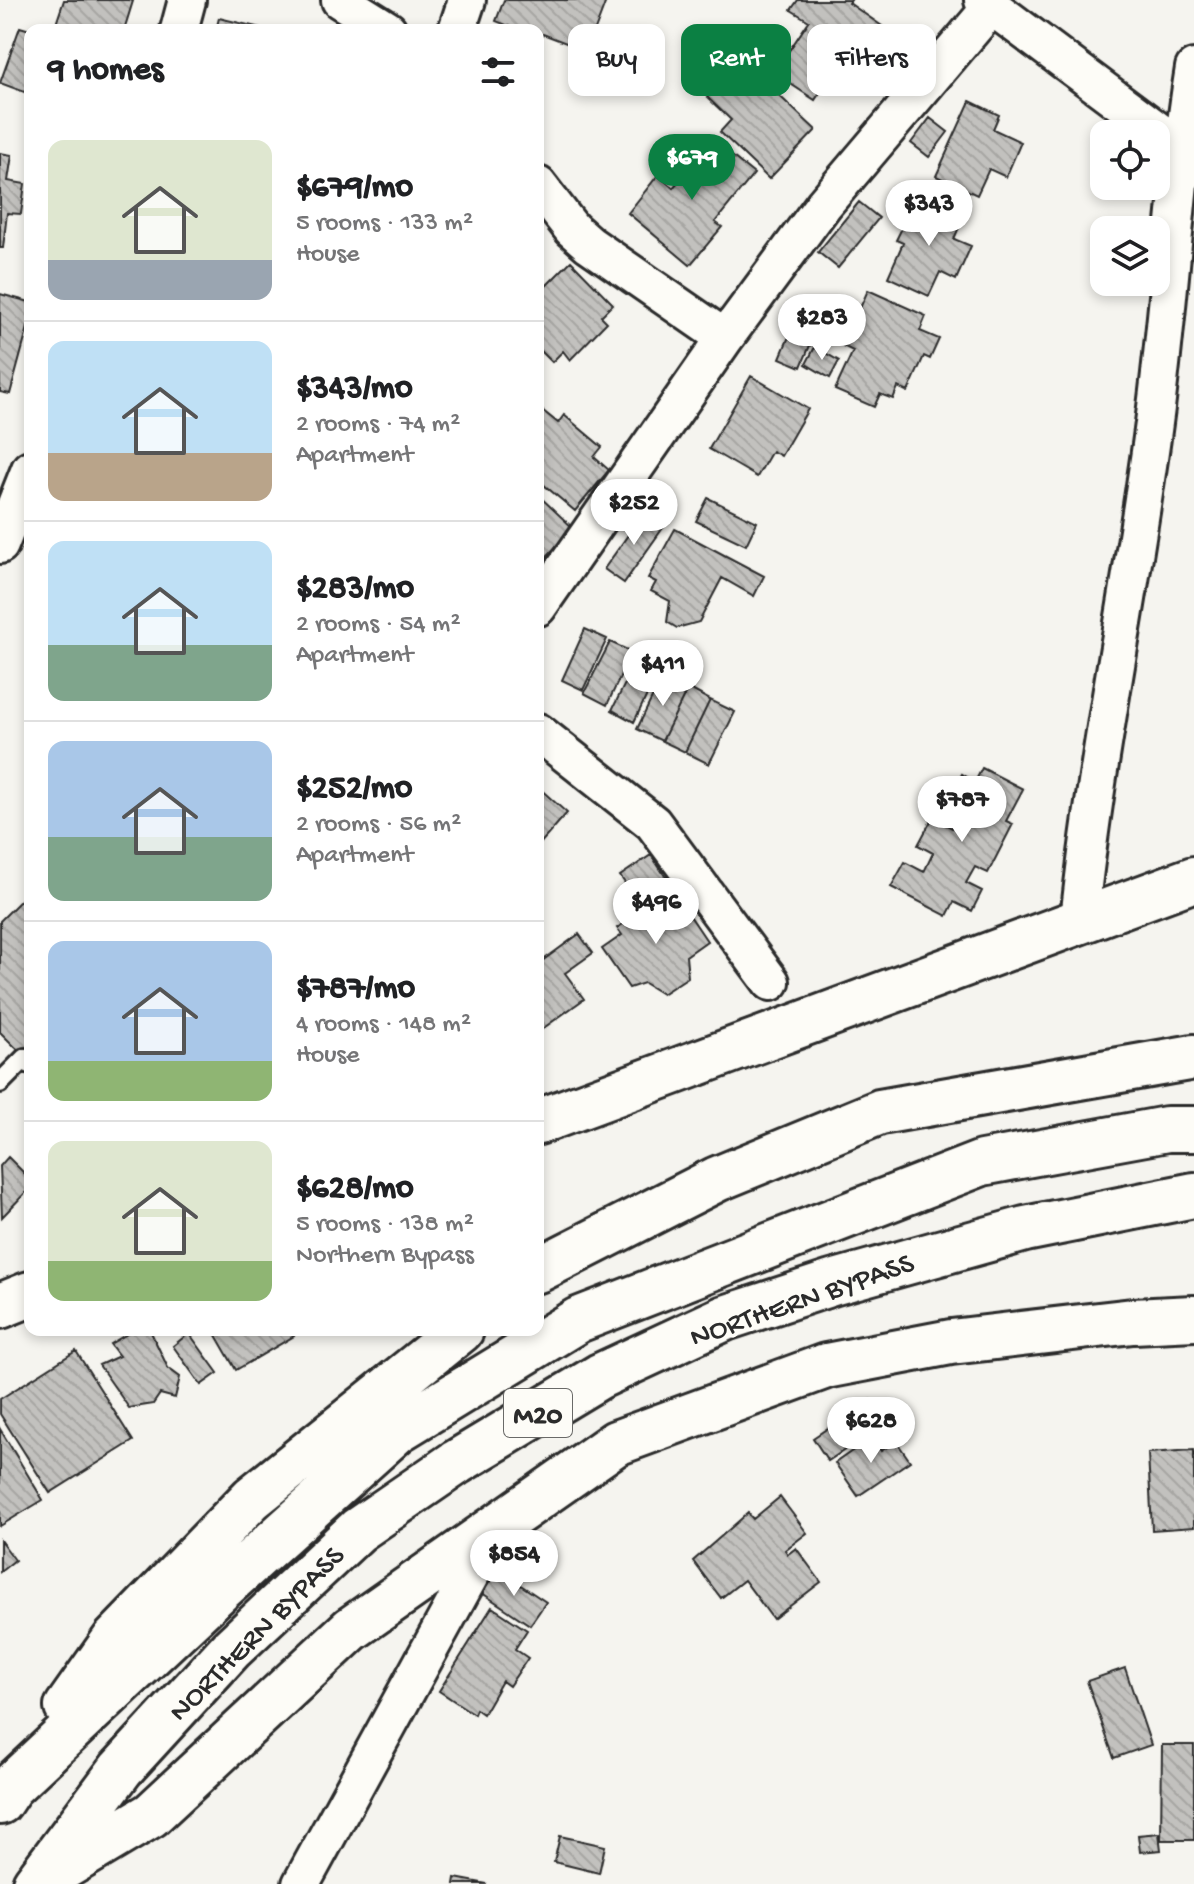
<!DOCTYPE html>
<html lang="en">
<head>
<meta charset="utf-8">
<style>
  body { margin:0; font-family:"Gochi Hand",sans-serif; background:#f2f2f2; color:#202124; height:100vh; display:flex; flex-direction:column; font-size:30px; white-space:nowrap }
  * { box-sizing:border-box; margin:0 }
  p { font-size:26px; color:#757577 }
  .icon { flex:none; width:44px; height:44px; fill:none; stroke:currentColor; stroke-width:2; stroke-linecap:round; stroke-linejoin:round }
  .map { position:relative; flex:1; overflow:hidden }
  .drawer { position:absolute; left:24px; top:24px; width:520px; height:1312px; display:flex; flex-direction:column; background:#fff; border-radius:16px; box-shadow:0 4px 12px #0003 }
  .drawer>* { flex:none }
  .banner { position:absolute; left:568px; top:24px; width:506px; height:72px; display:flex; gap:16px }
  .controls { position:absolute; left:1090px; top:120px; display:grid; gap:16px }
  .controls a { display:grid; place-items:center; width:80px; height:80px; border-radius:16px; background:#fff; box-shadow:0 4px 12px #0003; font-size:40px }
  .price { position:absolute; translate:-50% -68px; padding:0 18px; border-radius:28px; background:#fff; color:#222; font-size:26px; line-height:52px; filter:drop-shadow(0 2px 4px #0008) }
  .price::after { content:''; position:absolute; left:50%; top:48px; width:24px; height:18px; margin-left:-12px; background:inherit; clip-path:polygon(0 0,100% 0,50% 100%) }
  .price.active { background:#0b8043; color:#fff }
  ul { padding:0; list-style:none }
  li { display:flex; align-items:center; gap:24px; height:200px; padding:0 24px }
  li+li { border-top:2px solid #e0e0e0 }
  li span { display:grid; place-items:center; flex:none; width:224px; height:160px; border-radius:16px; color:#555 }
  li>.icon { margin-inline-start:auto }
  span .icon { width:96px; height:96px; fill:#fffc; stroke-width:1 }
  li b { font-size:34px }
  h2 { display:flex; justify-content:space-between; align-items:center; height:96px; padding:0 24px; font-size:34px }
  .chip { padding:0 28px; border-radius:16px; background:#fff; box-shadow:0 4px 12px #0003; font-size:28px; line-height:72px }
  .chip.active { background:#0b8043; color:#fff }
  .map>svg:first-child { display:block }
  .building { fill:url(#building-back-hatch); stroke:#2b2b2b; stroke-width:2 }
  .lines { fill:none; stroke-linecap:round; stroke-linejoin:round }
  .lane-casing { stroke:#2b2b2b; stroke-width:24 }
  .street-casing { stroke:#2b2b2b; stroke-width:42 }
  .secondary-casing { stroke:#2b2b2b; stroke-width:50 }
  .highway-casing { stroke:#2b2b2b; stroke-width:50 }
  .lane { stroke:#fdfcf7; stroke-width:18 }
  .street { stroke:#fdfcf7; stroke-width:36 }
  .secondary { stroke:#fdfcf7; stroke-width:44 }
  .highway { stroke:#fdfcf7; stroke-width:44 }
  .labels { text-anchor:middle; stroke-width:7; stroke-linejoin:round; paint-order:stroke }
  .shield { fill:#fdfcf7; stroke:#6a6a68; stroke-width:2 }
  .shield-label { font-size:28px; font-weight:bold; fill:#2b2b2b }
  .street-label { font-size:30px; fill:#2b2b2b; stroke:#fdfcf7 }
</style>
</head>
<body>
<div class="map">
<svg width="1194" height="1884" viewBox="0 0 1194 1884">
  <defs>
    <pattern id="building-back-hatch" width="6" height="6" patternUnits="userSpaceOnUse" patternTransform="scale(2)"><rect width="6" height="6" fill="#c2c1be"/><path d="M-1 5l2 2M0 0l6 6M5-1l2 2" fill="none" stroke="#a7a6a3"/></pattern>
  </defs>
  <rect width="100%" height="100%" fill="#f5f4ef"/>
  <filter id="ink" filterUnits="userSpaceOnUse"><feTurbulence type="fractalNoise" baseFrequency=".0125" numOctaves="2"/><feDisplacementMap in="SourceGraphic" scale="16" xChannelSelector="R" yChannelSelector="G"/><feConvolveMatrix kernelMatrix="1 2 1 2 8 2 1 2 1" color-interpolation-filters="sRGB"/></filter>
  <g filter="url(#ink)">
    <path class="building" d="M64 0H129L133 1 124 30H54Z
      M504 0H602L606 1 587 51 543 34 538 46V30H508L509 26 496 21Z
      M798 0H851L849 3 882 26 876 35 891 45 866 82 839 64 815 100 774 73 809 21 791 10Z
      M219 18 269 30H216Z
      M20 27 30 30V94L0 83Z
      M741 60 816 130 769 179 720 132 731 120 707 97Z
      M970 101 999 115 993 129 1021 142 1006 177 989 169 977 195 936 176Z
      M930 118 948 132 929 157 911 143Z
      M712 140 754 174 715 222 722 227 690 265 628 213 658 175 673 188Z
      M0 153 12 155 8 181 25 184 21 214 7 213 3 248H0Z
      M925 195 958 210 953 221 960 225 954 239 971 246 956 280 940 272 929 296 888 277 903 243 896 240 904 224 910 227Z
      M859 202 879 218 838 268 818 252Z
      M571 261 613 304 601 316 607 322 570 360 563 351 552 362 538 348V294Z
      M868 290 926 316 920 331 939 339 930 359 924 356 908 392 898 387 893 399 880 394 874 407 835 390 853 351 843 346Z
      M0 294 30 302V320L10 394 0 392Z
      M790 334 811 343 801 367 780 358Z
      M815 347 839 361 830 378 806 364Z
      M751 376 808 409 781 456 772 451 757 477 709 449Z
      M542 410 558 423 564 415 602 447 594 457 609 470 575 511 538 480V415Z
      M538 495 573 528 538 566Z
      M708 498 757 522 746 545 696 521Z
      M645 511 665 525 624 583 604 569Z
      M675 529 764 576 754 596 722 578 699 622 677 628 667 622 670 601 651 591 656 582 648 578Z
      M585 629 607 639 583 690 562 680Z
      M610 642 632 652 607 705 584 693Z
      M638 657 660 668 634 722 612 710Z
      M663 675 688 688 662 741 637 729Z
      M688 688 710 700 685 752 662 741Z
      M710 700 735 712 709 764 685 752Z
      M982 768 1023 789 1006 821 1013 824 988 873 975 867 966 883 982 891 972 911 954 902 947 916 891 887 905 862 924 872 933 853 918 845 933 817 952 828 964 805 949 798 962 774 975 782Z
      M538 787 567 813 538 846Z
      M651 855 667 879 637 900 620 876Z
      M27 894 30 897V1047L17 1049 0 1032V921Z
      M676 895 707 941 686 956 688 977 662 994 644 983 629 988 602 949 622 935 617 928 655 903 657 907Z
      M579 934 593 953 565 973 584 999 538 1032V964Z
      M8 1157 30 1179V1188L2 1217 0 1166Z
      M134 1330H150L168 1368 180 1377 175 1398 160 1394 153 1404 129 1408 99 1365 119 1356 110 1344Z
      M213 1330H291L294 1336 236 1370Z
      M189 1333 218 1373 201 1385 173 1346Z
      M76 1351 133 1441 50 1493 0 1414V1399Z
      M870 1400 885 1423 828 1461 813 1438Z
      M0 1429 43 1500 0 1526Z
      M872 1437 881 1451 896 1441 910 1461 858 1496 835 1463Z
      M1194 1450V1527L1152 1530 1148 1453Z
      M780 1497 807 1533 785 1550 788 1554 796 1548 821 1582 773 1619 744 1580 721 1598 693 1561 748 1513 753 1519Z
      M0 1540 15 1560 0 1572Z
      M498 1570 546 1602 530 1625 482 1593Z
      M492 1607 527 1630 515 1649 528 1658 509 1686 502 1681 483 1714 476 1709 474 1714 439 1691Z
      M1125 1668 1151 1745 1114 1758 1087 1681Z
      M1162 1745H1194V1840H1161Z
      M1159 1833 1161 1850 1140 1852 1138 1835Z
      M560 1836 605 1846 599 1873 554 1862Z
      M455 1878 487 1884H454Z"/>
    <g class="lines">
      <defs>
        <path id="lane" d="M0 1083 25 1058 30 1064"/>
        <path id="street" d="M340 0 388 30
          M983 0 1181 148
          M179 30 187 0
          M457 30 467 0
          M538 185 572 229 589 244 725 338
          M0 545 30 469
          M538 607 725 338 824 204 992 6
          M538 732 653 823 771 982
          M1079 920C1097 753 1132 589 1154 423 1170 305 1175 185 1194 68
          M301 1884 473 1570 501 1533"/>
        <path id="secondary" d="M538 1122 1194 879
          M0 1306 30 1294"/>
        <path id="highway" d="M538 1270 717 1179 880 1112 1194 1057
          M67 1707 115 1639 252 1498 461 1330
          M0 1802 10 1787 221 1589 398 1430 578 1320 982 1163 1167 1129H1194
          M54 1873 151 1815 351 1629 616 1443 826 1366 951 1342 1133 1321 1194 1318
          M35 1884 121 1769 231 1649 358 1530 457 1462 600 1376 725 1318 832 1283 1025 1229 1194 1195"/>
      </defs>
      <use href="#lane" class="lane-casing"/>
      <use href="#street" class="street-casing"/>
      <use href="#secondary" class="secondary-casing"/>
      <use href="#highway" class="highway-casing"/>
      <use href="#lane" class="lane"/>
      <use href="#street" class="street"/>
      <use href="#secondary" class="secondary"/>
      <use href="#highway" class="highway"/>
    </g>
  </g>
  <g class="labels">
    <rect class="shield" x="504" y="1389" width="68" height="48" rx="6"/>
    <g class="shield-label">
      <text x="538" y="1423">M20</text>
    </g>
    <g class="street-label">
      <text transform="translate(801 1298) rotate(-19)" y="10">NORTHERN BYPASS</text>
      <text transform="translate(255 1632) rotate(-45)" y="10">NORTHERN BYPASS</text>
    </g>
  </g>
</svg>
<div class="controls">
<a><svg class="icon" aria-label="locate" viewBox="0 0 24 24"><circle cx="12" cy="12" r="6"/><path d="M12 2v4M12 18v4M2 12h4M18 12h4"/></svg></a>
<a><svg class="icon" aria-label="layers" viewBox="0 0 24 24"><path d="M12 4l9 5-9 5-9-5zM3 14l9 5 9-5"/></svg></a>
</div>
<b class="price active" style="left:692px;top:202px">$679</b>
<b class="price" style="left:929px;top:248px">$343</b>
<b class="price" style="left:822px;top:362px">$283</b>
<b class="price" style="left:634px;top:547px">$252</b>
<b class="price" style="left:663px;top:708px">$411</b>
<b class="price" style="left:962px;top:844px">$787</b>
<b class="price" style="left:656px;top:946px">$496</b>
<b class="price" style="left:871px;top:1465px">$628</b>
<b class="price" style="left:514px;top:1598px">$854</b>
<div class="banner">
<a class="chip">Buy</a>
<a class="chip active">Rent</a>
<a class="chip">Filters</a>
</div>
<section class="drawer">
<h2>9 homes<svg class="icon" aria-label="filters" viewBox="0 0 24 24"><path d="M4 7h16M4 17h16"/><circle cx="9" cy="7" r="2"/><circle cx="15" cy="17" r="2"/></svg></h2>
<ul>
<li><span style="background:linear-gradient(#dfe7d0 75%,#9aa5b1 0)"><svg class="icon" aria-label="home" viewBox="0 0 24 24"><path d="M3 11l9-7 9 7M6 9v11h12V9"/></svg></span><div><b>$679/mo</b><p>5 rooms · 133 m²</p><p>House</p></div></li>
<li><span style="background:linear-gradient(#bfe0f5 70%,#b9a48a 0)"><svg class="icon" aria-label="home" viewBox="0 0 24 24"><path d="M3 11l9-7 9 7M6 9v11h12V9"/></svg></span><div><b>$343/mo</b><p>2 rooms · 74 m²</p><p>Apartment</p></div></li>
<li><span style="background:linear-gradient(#bfe0f5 65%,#7fa58c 0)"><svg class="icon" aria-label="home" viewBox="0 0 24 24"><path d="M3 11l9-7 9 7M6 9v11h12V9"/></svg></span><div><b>$283/mo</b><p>2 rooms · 54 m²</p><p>Apartment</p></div></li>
<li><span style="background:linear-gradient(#a9c7e8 60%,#7fa58c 0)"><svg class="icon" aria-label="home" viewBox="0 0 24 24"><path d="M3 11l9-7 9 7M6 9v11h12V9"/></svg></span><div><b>$252/mo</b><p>2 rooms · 56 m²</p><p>Apartment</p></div></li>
<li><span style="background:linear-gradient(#a9c7e8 75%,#8fb573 0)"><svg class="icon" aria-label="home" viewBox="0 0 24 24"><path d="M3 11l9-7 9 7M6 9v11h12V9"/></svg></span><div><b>$787/mo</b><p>4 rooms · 148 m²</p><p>House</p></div></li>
<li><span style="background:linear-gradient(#dfe7d0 75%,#8fb573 0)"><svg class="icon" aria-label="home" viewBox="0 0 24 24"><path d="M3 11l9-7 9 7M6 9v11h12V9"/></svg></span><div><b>$628/mo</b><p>5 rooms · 138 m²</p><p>Northern Bypass</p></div></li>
</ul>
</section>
</div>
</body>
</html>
